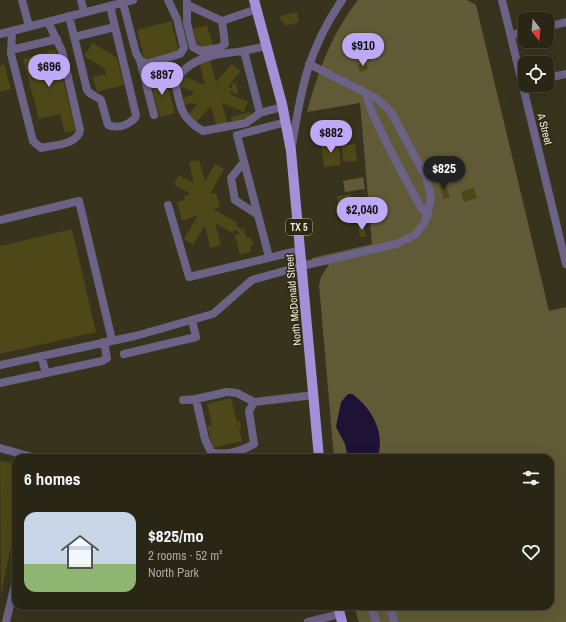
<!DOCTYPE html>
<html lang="en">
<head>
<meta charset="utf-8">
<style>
  body { margin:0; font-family:"Archivo Narrow",sans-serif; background:#353223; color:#f1f3f6; height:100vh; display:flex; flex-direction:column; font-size:15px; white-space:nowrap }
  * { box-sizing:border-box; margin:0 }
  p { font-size:13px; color:#a5a5a1 }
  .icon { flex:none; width:22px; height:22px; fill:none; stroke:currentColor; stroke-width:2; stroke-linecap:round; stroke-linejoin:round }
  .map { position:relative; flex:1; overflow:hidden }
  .side { position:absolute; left:12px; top:454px; width:542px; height:156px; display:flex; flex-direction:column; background:#292616; border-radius:12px; box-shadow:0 4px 16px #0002,0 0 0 1px #454335 }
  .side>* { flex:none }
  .needle { width:26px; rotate:164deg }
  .controls { position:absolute; left:518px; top:12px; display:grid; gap:8px }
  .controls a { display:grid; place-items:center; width:36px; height:36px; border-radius:8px; background:#292616; box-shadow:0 4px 16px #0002,0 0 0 1px #454335; font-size:20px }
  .price { position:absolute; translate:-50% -34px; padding:0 9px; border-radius:14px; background:#bda9f5; color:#111; font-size:13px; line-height:26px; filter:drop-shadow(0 1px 2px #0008) }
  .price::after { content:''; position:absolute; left:50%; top:24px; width:12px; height:9px; margin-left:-6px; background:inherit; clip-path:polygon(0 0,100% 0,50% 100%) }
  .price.on { background:#222; color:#fff }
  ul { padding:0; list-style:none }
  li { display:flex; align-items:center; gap:12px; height:100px; padding:0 12px }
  li span { display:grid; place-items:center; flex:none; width:112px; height:80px; border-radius:12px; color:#555 }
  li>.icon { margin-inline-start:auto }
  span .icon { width:48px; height:48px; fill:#fffc; stroke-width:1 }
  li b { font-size:17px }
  h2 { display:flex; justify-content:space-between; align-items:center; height:48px; padding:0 12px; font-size:17px }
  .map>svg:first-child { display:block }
  .green { fill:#605a36 }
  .water { fill:#1e1336 }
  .building { fill:#4e4717 }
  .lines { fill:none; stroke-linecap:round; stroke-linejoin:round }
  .minor { stroke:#6b6286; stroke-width:8 }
  .major { stroke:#a390d9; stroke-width:10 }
  .labels { text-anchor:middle; stroke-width:3; stroke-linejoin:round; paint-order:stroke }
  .shield { fill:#2c2913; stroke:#b2b0a0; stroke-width:1 }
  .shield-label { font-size:10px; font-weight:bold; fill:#eceadd }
  .street-label { font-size:11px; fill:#eceadd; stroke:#2c2913 }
</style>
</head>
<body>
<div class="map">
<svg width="566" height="622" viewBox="0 0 566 622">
  <rect width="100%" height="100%" fill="#37331d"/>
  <path class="green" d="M358 0H467L476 5 549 311 566 307V622H359L354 606H550V458H334L319 285 321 277 329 264 313 267 312 258 372 244 360 103 307 112C319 69 331 35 358 0Z
    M363 177 365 189 345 192 343 181Z"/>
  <path class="water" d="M348 394H352C371 407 387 434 377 458H348L345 444 336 427 341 402Z"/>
  <path class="building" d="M297 12 299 22 285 26 284 22H281L280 16Z
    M171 21 179 51 145 62 137 30Z
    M207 25 213 45 199 49 193 29Z
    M93 43 117 58 124 85 97 92 93 77 106 74 105 69 84 56Z
    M55 50 76 130 65 133 60 114 39 119 23 59Z
    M210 59 216 82 232 64 241 71 229 85V88L232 87 231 84 236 83 238 93 233 94V91L230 92 231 95 248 101 244 112 222 103 228 126 217 129 211 106 195 124 187 116 197 105 194 103 184 105 182 98 192 95 194 92 179 86 183 76 205 85 199 62Z
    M366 62 368 69 360 72 358 65Z
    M4 64 11 89 0 92V66Z
    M165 75 175 113 160 117 150 79Z
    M250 112 251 117 232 122 231 117Z
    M347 120 349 138 325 140 323 123Z
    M338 142 341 165 324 167 321 143Z
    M355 144 357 161 343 162 342 145Z
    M199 160 205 181 215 164 224 169 210 194 216 193 220 207 213 209 238 223 236 226 241 229 244 228 247 238 251 237 253 245 250 246 251 252 240 255 235 235 239 234V232L234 230 233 233 215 223 221 245 210 248 205 225 193 245 184 239 198 215 182 221 177 202 185 200 184 196 191 194 174 184 179 175 194 184 189 162Z
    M463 164 466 174 452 178 450 168Z
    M444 181 450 197 444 199 439 183Z
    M474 188 477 198 464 202 461 192Z
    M351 194 355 218 341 221 337 196Z
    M364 225 366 236 360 237 358 226Z
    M72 229 96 332 0 354V246Z
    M231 398 237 422 240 421 241 428 239 429 242 441 213 448 207 426 212 425 207 404Z
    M0 461 16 464V522L1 594Z"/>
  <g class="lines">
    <path class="minor" d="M22 0 29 26
      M81 0 84 12
      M187 0V23L193 47 200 51 219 48 225 44 222 21 257 9
      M502 0 566 264
      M123 3 136 53 140 60 146 64 180 54 184 48 177 19 168 0
      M188 5 222 21
      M69 16 87 90C91 96 97 96 101 100L108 125C118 129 128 125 135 118L136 115 110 6
      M547 27 566 22
      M12 31 11 54 33 141 41 148C53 145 78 145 80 130L62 51 48 22
      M0 34 133 0
      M511 35 525 32
      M74 37 115 27
      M266 46 244 51 260 113 282 107
      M11 50 57 39
      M244 51C217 54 189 56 175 82 180 106 180 118 203 131L246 123 260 113
      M140 60 154 115
      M547 78 566 74
      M367 94C366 110 410 186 420 206L428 215
      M292 146C301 88 308 50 342 0
      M244 162 231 178 235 200 258 215
      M168 205 189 277 301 250
      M0 220 79 201 112 340
      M269 257 237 135 286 122
      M124 354 196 337 192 320
      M41 356 46 373
      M0 365 135 336 213 314 252 280 302 266 396 244 415 235 425 222 431 198 427 179 391 112 384 105 376 98 309 64
      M0 383 102 361 107 358 104 342
      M196 399 205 439 211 452C226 456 240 452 254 444L249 411 254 402
      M183 400 196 399 227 392 237 393 254 402 314 395
      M0 448 36 458
      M371 606 376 622
      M390 606 394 622
      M6 622 16 580
      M308 622 340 614"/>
    <path class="major" d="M254 0 282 104 291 151 319 458
      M338 606 342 622"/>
  </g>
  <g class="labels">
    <rect class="shield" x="286" y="219" width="26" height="16" rx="3"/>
    <g class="shield-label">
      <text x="299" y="231">TX 5</text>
    </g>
    <g class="street-label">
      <text transform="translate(545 129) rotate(76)" y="4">A Street</text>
      <text transform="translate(293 300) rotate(-95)" y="4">North McDonald Street</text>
    </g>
  </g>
</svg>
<div class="controls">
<a><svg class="needle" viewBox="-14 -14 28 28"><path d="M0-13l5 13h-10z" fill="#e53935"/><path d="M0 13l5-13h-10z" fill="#a5a5a1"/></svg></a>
<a><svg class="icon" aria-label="locate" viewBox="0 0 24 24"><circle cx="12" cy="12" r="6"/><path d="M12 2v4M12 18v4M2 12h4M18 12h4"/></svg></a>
</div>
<b class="price" style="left:363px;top:67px">$910</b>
<b class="price" style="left:49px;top:88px">$696</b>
<b class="price" style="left:162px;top:96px">$897</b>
<b class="price" style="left:331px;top:154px">$882</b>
<b class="price on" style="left:444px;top:190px">$825</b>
<b class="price" style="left:362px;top:231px">$2,040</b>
<section class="side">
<h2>6 homes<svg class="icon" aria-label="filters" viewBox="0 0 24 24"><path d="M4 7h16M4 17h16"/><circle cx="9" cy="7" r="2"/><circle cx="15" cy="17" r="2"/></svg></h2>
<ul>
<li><span style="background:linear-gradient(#c9d6e8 65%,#8fb573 0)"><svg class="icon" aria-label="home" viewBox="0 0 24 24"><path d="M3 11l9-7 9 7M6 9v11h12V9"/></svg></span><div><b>$825/mo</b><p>2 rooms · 52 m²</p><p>North Park</p></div><svg class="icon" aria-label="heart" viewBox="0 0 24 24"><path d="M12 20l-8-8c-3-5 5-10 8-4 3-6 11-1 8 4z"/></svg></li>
</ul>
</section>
</div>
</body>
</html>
